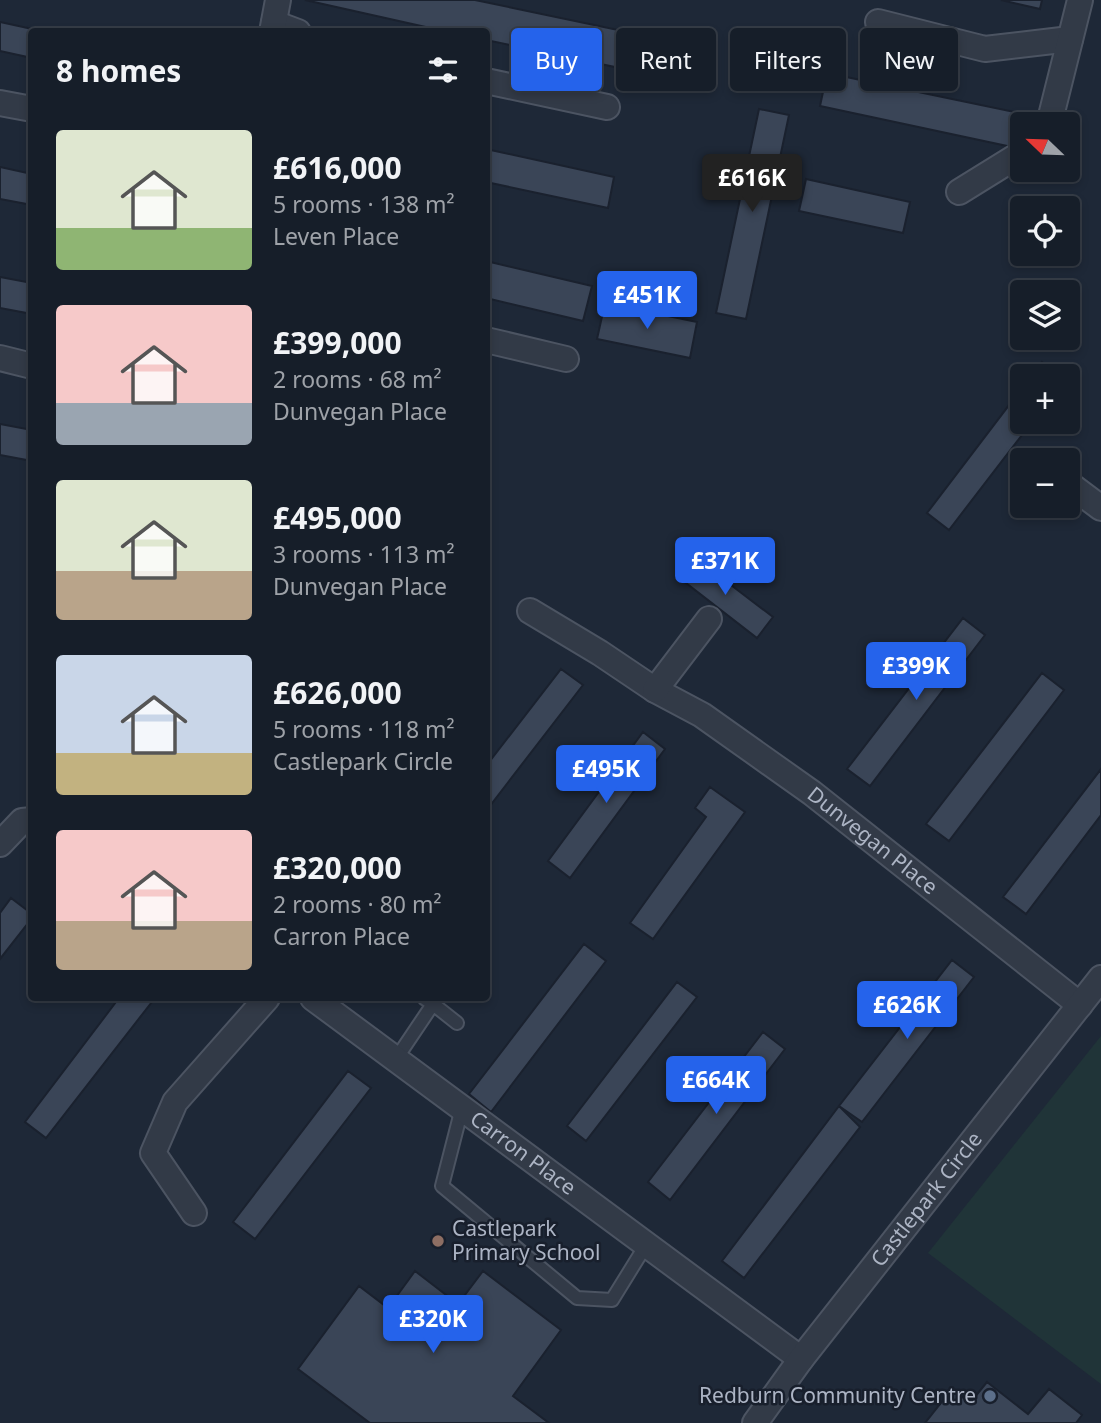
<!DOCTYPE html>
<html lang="en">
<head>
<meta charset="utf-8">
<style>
  body { margin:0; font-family:"Noto Sans",sans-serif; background:#232b35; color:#f1f3f6; height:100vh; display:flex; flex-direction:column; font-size:26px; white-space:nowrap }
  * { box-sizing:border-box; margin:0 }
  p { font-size:23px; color:#9ea2a8 }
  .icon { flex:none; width:38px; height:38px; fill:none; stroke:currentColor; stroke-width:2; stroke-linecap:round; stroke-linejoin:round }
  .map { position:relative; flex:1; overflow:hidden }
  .details { position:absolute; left:28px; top:28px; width:462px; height:973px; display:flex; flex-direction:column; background:#161e29; border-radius:7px; box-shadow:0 4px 10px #0003,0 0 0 2px #353c46 }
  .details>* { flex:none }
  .top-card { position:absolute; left:511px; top:28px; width:485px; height:63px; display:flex; gap:14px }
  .needle { width:46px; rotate:293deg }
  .buttons { position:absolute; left:1010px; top:112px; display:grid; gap:14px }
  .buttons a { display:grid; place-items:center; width:70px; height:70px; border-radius:7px; background:#161e29; box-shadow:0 4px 10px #0003,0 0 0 2px #353c46; font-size:35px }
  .price { position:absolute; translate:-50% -60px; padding:0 16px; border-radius:7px; background:#2563eb; color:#fff; font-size:23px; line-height:46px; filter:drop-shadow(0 2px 4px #0008) }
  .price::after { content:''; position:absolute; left:50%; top:42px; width:21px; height:16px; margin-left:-10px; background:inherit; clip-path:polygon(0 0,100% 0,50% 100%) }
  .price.active { background:#222; color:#fff }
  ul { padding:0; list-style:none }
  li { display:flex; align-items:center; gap:21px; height:175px; padding:0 28px }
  li span { display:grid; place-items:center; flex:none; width:196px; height:140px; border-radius:7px; color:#555 }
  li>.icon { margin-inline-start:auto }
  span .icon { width:84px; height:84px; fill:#fffc; stroke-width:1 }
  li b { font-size:30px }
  h2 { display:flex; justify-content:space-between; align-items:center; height:84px; padding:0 28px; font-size:30px }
  .chip { padding:0 24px; border-radius:7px; background:#161e29; box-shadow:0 4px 10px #0003,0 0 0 2px #353c46; font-size:24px; line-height:63px }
  .chip.active { background:#2563eb; color:#fff }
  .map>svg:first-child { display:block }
  .green { fill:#203438 }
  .building { fill:#3a4557; stroke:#1a212e; stroke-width:2 }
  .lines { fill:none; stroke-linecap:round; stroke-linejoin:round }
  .lane-casing { stroke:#4c5462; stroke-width:16 }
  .street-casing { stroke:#4c5462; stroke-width:28 }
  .lane { stroke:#323a47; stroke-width:12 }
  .street { stroke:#323a47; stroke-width:24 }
  .education-dot { fill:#8d6e63; stroke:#181f2c; stroke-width:2.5 }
  .service-dot { fill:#5c6f8a; stroke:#181f2c; stroke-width:2.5 }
  .labels { text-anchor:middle; stroke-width:5; stroke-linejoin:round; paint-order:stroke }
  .street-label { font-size:21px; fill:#acb4c4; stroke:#181f2c }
  .poi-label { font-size:21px; fill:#acb4c4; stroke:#181f2c; text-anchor:start }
</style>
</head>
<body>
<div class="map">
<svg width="1101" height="1423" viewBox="0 0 1101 1423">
  <rect width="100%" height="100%" fill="#1e2837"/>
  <path class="green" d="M1101 1036V1384L928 1253Z"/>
  <path class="building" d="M305 0H475L642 35 634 71 486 40V32H448Z
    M1001 0H1042L1040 9Z
    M0 22 46 32H32V58L0 51Z
    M827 73 1019 113 1012 147 820 106Z
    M759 109 789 115 746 319 716 313Z
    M486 149 614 177 608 208 486 182Z
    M0 167 32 174V205L0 199Z
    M806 179 910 202 903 233 799 211Z
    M486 261 592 286 583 321 486 298Z
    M0 277 32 283V314L0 308Z
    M605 303 697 322 690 358 597 339Z
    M1042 362 1061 376H1031Z
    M1022 388V422H1032L949 530 927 513Z
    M0 424 32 430V461L0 455Z
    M693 556 773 617 757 638 677 576Z
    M963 618 985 635 870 786 847 769Z
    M561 669 583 685 486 811V766Z
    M1042 673 1064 690 949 841 926 824Z
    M643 732 665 749 570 878 548 861Z
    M1101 769V815L1026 914 1003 897Z
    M710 787 745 812 653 939 630 923 706 817 695 808Z
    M11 898 32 914V918L0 959V913Z
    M584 944 606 961 491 1112 469 1094Z
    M952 960 974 977 862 1122 839 1106Z
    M677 982 697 997 586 1141 567 1126Z
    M119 998H155L46 1138 25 1122Z
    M763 1032 785 1049 670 1200 648 1182Z
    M348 1071 371 1088 255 1239 233 1222Z
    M839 1106 860 1127 744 1278 722 1261Z
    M415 1271 458 1304 483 1271 561 1330 513 1396 549 1423H370L298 1369 359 1286 388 1308Z
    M987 1382 1028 1414 1049 1389 1082 1415 1076 1423H925L952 1389 970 1403Z"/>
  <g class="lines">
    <defs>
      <path id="lane" d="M433 1004 457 1023
        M396 1059 433 1004 424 998
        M462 1108 442 1186 577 1298 612 1300 646 1245"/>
      <g id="street">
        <path d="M878 22 985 49 1070 39"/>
        <path d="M274 23 298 32"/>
        <path d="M272 32 278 0"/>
        <path d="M486 81 607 107"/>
        <path d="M0 103 32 109"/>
        <path d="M1049 124 1080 0"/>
        <path d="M959 192 1022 153"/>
        <path d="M486 340 566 359"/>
        <path d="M0 358 32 366"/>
        <path d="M1069 484 1101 508"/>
        <path id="s1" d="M530 611 600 653 655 690 702 715 812 793 1080 1005"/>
        <path d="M655 690 709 619"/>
        <path d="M0 844 22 821 32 820"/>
        <path id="s2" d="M313 998 801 1359"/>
        <path d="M194 1213 153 1153 175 1102 267 998"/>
        <path id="s3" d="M755 1423 801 1359 1101 978"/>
      </g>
    </defs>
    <use href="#lane" class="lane-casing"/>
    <use href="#street" class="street-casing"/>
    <use href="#lane" class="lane"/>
    <use href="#street" class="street"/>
  </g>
  <circle class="education-dot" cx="438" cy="1241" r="7"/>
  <circle class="service-dot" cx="990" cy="1396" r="7"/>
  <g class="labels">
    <g class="street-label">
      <text dy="7" stroke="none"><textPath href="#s1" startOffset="413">Dunvegan Place</textPath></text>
      <text dy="7" stroke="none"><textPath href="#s2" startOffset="261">Carron Place</textPath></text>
      <text dy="7" stroke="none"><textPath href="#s3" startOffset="282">Castlepark Circle</textPath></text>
    </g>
    <g class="poi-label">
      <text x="452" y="1236">Castlepark<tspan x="452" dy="24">Primary School</tspan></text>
      <text x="976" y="1403" text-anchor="end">Redburn Community Centre</text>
    </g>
  </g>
</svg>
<div class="buttons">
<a><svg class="needle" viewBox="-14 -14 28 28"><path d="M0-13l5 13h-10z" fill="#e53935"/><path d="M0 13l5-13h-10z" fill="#9ea2a8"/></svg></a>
<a><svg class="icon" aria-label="locate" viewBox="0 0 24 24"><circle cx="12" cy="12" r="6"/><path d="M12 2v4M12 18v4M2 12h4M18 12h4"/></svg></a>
<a><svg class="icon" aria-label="layers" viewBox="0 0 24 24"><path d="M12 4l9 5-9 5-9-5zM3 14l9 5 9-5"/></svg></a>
<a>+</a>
<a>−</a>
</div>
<b class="price active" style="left:752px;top:214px">£616K</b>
<b class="price" style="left:647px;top:331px">£451K</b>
<b class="price" style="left:725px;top:597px">£371K</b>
<b class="price" style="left:916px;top:702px">£399K</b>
<b class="price" style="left:606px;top:805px">£495K</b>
<b class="price" style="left:907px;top:1041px">£626K</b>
<b class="price" style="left:716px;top:1116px">£664K</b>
<b class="price" style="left:433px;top:1355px">£320K</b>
<div class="top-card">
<a class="chip active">Buy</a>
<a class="chip">Rent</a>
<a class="chip">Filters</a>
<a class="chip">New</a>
</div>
<section class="details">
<h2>8 homes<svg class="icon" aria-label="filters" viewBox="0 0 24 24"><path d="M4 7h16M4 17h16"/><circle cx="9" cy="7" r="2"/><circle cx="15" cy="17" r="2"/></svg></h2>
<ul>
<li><span style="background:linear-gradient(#dfe7d0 70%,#8fb573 0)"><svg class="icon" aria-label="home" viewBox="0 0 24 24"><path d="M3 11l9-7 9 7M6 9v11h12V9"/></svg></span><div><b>£616,000</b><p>5 rooms · 138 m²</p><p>Leven Place</p></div></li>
<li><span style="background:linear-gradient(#f6c9c9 70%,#9aa5b1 0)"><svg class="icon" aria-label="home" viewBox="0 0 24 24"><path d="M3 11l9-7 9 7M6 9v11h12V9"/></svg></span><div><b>£399,000</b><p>2 rooms · 68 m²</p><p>Dunvegan Place</p></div></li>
<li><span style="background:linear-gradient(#dfe7d0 65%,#b9a48a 0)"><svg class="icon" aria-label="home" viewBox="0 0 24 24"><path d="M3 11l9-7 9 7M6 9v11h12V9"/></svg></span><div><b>£495,000</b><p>3 rooms · 113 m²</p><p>Dunvegan Place</p></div></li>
<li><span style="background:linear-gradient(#c9d6e8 70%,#c2b280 0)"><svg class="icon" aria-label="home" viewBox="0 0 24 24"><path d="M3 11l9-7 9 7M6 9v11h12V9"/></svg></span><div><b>£626,000</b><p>5 rooms · 118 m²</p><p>Castlepark Circle</p></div></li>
<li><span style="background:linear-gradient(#f6c9c9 65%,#b9a48a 0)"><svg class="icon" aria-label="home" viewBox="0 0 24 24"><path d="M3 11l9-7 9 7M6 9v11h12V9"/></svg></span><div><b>£320,000</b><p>2 rooms · 80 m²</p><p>Carron Place</p></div></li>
</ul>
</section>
</div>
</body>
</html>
